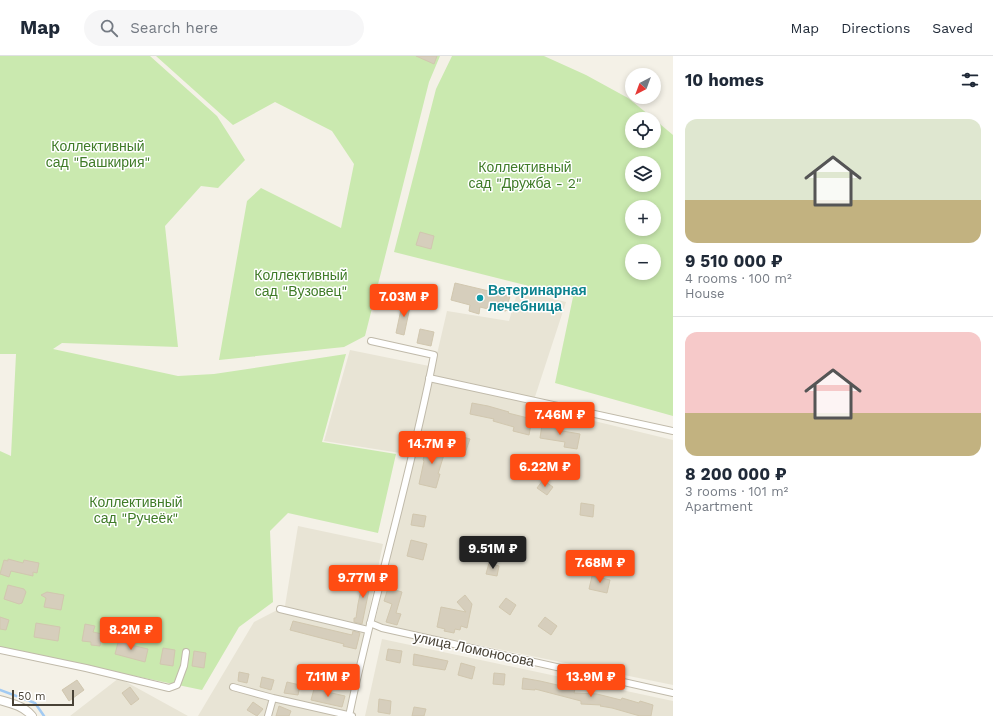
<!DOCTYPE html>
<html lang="en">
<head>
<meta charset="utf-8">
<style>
  body { margin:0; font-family:"Work Sans",sans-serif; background:#f6f6f7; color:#1f2937; height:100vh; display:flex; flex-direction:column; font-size:15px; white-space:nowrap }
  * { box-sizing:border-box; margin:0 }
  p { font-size:13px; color:#747a83 }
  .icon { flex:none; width:22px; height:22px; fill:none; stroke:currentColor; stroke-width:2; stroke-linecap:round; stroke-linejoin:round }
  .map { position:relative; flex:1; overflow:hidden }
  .panel { display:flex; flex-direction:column; background:#fff; width:320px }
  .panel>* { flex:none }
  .needle { width:26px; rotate:221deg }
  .fabs { position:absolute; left:625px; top:12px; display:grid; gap:8px }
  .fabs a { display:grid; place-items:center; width:36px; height:36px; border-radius:50%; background:#fff; box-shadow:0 2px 6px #0003; font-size:20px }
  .scale { position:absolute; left:12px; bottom:10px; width:62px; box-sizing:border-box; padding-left:4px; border:2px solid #484236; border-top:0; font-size:11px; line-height:14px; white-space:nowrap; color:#484236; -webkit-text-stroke:3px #fff; paint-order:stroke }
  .price { position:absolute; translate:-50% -34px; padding:0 9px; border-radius:4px; background:#ff4c13; color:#fff; font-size:13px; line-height:26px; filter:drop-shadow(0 1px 2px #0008) }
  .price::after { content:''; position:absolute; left:50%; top:24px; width:12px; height:9px; margin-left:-6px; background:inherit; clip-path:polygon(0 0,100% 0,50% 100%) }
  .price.selected { background:#222; color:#fff }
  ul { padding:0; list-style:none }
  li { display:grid; align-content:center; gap:8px; height:212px; padding:0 12px }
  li+li { border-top:1px solid #e0e1e3 }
  li span { display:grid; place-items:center; height:124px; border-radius:12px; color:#555 }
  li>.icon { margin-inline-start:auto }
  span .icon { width:72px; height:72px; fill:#fffc; stroke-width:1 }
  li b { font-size:17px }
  h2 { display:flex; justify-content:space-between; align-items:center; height:48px; padding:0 12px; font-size:17px }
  header { display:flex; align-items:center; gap:24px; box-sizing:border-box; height:56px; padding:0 20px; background:#fff; border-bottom:1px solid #e0e1e3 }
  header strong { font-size:19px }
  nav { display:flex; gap:22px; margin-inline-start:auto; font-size:14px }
  .search { width:280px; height:36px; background:#f6f6f7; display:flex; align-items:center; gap:10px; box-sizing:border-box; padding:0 14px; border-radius:22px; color:#747a83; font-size:15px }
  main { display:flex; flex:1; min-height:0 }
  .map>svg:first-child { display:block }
  .residential { fill:#e8e4d5 }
  .green { fill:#cae9af; fill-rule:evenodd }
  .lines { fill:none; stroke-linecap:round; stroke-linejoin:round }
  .stream { stroke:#a2caf2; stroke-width:2.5 }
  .building { fill:#d6cebc; stroke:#d1c7af }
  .minor-casing { stroke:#c0baaa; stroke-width:8 }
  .tertiary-casing { stroke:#c0baaa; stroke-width:10 }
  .minor { stroke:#fff; stroke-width:6 }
  .tertiary { stroke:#fff; stroke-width:8 }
  .culture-dot { fill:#0f9aa8; stroke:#fff; stroke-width:1.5 }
  .labels { text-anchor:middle; stroke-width:3; stroke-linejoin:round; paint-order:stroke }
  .park-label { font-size:14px; fill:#3f7b27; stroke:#fff }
  .culture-label { font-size:14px; font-weight:bold; fill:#0d838f; stroke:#fff; text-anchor:start }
  .street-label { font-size:14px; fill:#484236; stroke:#fff }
</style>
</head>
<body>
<header>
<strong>Map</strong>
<div class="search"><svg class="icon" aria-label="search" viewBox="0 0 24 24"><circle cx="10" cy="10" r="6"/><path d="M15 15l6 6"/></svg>Search here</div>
<nav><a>Map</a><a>Directions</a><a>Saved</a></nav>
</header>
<main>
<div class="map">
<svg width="673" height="660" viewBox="0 0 673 660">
  <rect width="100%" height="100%" fill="#f4f1e7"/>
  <path class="residential" d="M518 234 566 246 532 350 673 384V629L400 573 375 566 413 399 324 385 350 294 434 311 447 255 509 265Z
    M298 470 383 488 347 660H198L254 566 285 550Z
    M382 583 673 645V660H365Z
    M119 622 188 660H70Z"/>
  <path class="green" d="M0 0H150L217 60 245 104 218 132 201 130 165 170 178 291 62 287 53 293 178 320 214 318 346 298 322 386 396 398 378 477 288 457 270 475 273 546 239 571 202 634 0 592V395L11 400 16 298H0Z
    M156 0H440L429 26 365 280 344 291 219 304 247 145 261 132 341 172 354 108 332 75 275 46 233 69Z
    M452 0H544L586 19 628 42 654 63H632V85H654V63L673 79V360L555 327 573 241 394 196 436 33ZM632 107H654V129H632ZM632 151H654V173H632ZM632 195H654V217H632Z"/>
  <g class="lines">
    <path class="stream" d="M0 634 35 647 44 660"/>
  </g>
  <path class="building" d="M416 0H437L434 8Z
    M420 176 434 180 431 193 416 189Z
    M455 227 510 240 506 255 496 253V255L480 251 479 258 469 255 470 249 451 244Z
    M403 244 411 246 404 279 396 277Z
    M420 273 434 276 431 290 417 287Z
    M472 347 488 350 509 356 508 357 532 363 529 379 513 375 514 371 493 365 494 363 470 358Z
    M542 369 557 371V374L580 378 577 393 564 391 565 386 540 382Z
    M456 379 470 383 465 397 452 393Z
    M428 386 446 392 438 418H440L436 432 419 428 424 405 423 404Z
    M543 424 553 431 547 439 537 432Z
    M581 447 594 449 593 461 580 459Z
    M413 458 426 460 424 471 411 469Z
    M411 484 427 488 423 504 407 500Z
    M8 503 23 507 24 504 39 507 37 517 33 516V520L11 515 9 521 0 518 4 504 8 505Z
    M489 507 499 510 497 520 486 518Z
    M366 510 370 525 367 533 369 534 362 568 354 566V562H356L358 548Z
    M592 520 610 524 607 537 589 533Z
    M8 529 24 533 26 536 22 547 19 548 4 543Z
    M388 532 402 536 396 557 401 558 397 569 386 566 392 548 384 545Z
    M47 536 64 539 61 554 44 551 46 542 41 539Z
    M465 539 472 548 467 572 461 570 460 574 455 573 454 577 444 575 445 573 437 571 441 551 466 556 457 546Z
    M506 542 516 549 510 559 499 551Z
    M0 561 9 564 6 574 0 573Z
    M545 561 557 570 551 579 538 570Z
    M293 565 352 579 353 575 360 577 356 593 343 590 344 588 290 574Z
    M36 567 60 571 58 585 34 581Z
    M85 568 95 570 93 576 102 578 100 590 91 589V586L82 585Z
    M119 583 131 586V589L148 593 145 606 115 598Z
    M163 592 175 594 173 610 160 608Z
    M388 593 402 595 400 607 386 604Z
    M194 595 206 597 204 612 192 610Z
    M414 598 448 605 445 614 413 609Z
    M461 607 475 611 472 623 458 619Z
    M239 616 249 618 247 627 238 625Z
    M494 617 505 618 504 629 493 628Z
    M262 621 274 624 271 634 260 631Z
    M523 622 540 625 575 633 574 637 597 638 621 644 622 642 639 647 640 645 653 649 651 660H640L612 652 600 650 601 649 581 648V645L535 633V634L522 633Z
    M77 624 84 634 69 645 62 634Z
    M287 626 300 629 298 639 284 637Z
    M130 631 139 643 131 649 122 637Z
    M314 633 345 640 342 651 311 644Z
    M379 643 391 645 390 658 378 656Z
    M253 646 263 653 257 660 247 654Z
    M279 650 291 655 289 660H276Z
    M414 651 426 653 424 660H412Z"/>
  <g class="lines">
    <defs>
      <path id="minor" d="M429 322 673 375
        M280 553 368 574
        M370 567 382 572 673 637
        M0 594 86 612 169 632 177 629 184 610 186 596
        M233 631 273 642 352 660
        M268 660 273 642
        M349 660C374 539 411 420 434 299L371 285"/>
      <path id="tertiary" d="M0 644C11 647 24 650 32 660"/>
    </defs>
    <use href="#minor" class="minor-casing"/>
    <use href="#tertiary" class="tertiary-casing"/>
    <use href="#minor" class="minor"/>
    <use href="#tertiary" class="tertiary"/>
  </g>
  <circle class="culture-dot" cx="480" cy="242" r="4"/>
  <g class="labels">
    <g class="park-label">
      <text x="98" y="95">Коллективный<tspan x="98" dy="16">сад "Башкирия"</tspan></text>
      <text x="525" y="116">Коллективный<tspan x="525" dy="16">сад "Дружба - 2"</tspan></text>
      <text x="301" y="224">Коллективный<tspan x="301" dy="16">сад "Вузовец"</tspan></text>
      <text x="136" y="451">Коллективный<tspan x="136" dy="16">сад "Ручеёк"</tspan></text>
    </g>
    <g class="culture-label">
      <text x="488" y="239">Ветеринарная<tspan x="488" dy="16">лечебница</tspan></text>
    </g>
    <g class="street-label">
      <text transform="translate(474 593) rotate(12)" y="5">улица Ломоносова</text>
    </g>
  </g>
</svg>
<div class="fabs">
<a><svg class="needle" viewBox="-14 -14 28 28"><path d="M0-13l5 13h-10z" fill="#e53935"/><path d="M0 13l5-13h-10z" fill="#747a83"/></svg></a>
<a><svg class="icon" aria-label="locate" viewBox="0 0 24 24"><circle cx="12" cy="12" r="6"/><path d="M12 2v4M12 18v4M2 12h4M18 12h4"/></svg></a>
<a><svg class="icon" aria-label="layers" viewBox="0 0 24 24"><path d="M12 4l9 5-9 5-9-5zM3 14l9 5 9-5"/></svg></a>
<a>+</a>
<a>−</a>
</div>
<div class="scale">50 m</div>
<b class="price" style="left:404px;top:262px">7.03M ₽</b>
<b class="price" style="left:560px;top:380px">7.46M ₽</b>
<b class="price" style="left:432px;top:409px">14.7M ₽</b>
<b class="price" style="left:545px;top:432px">6.22M ₽</b>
<b class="price selected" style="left:493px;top:514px">9.51M ₽</b>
<b class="price" style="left:600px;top:528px">7.68M ₽</b>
<b class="price" style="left:363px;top:543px">9.77M ₽</b>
<b class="price" style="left:131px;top:595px">8.2M ₽</b>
<b class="price" style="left:328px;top:642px">7.11M ₽</b>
<b class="price" style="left:591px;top:642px">13.9M ₽</b>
</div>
<section class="panel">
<h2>10 homes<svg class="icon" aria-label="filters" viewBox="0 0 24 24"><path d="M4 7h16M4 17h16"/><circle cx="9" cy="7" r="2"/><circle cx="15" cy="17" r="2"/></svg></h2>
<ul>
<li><span style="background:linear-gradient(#dfe7d0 65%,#c2b280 0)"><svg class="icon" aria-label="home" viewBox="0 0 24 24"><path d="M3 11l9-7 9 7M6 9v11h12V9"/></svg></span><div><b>9 510 000 ₽</b><p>4 rooms · 100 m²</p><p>House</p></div></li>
<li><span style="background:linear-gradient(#f6c9c9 65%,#c2b280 0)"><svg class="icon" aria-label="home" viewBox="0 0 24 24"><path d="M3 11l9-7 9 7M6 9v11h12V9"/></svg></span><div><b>8 200 000 ₽</b><p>3 rooms · 101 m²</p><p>Apartment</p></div></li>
</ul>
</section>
</main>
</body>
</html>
